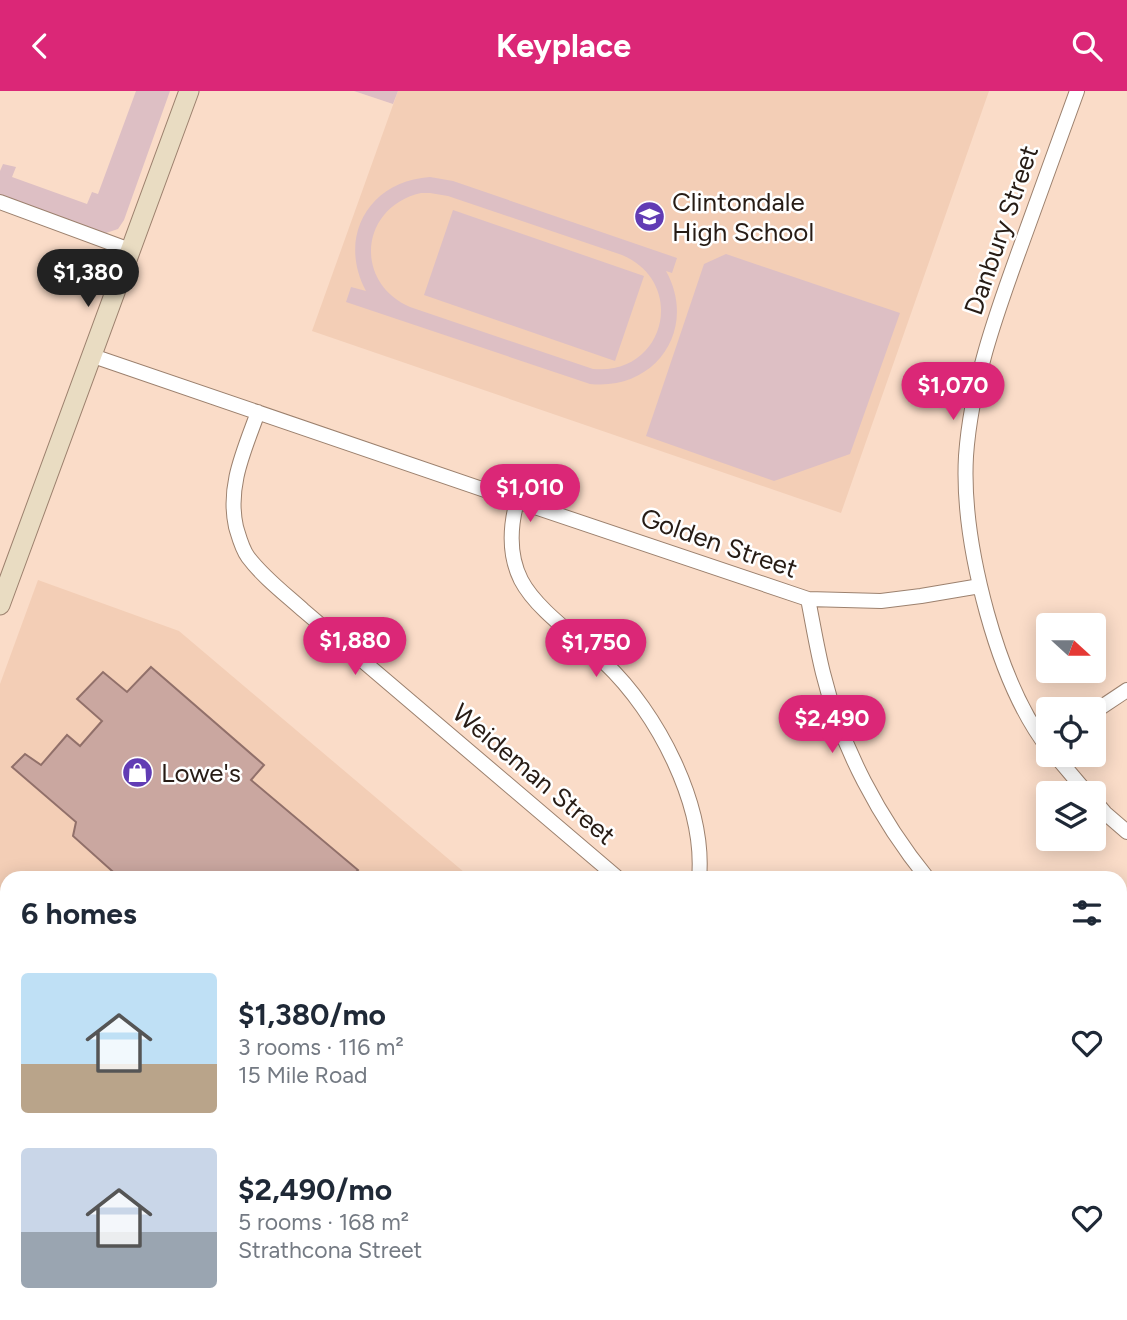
<!DOCTYPE html>
<html lang="en">
<head>
<meta charset="utf-8">
<style>
  body { margin:0; font-family:Figtree,sans-serif; background:#f6f6f7; color:#1f2937; height:100vh; display:flex; flex-direction:column; font-size:26px; white-space:nowrap }
  * { box-sizing:border-box; margin:0 }
  p { font-size:23px; color:#747a83 }
  .icon { flex:none; width:38px; height:38px; fill:none; stroke:currentColor; stroke-width:2; stroke-linecap:round; stroke-linejoin:round }
  .map { position:relative; flex:1; overflow:hidden }
  .details { position:absolute; left:0px; top:780px; width:1127px; height:450px; display:flex; flex-direction:column; background:#fff; border-radius:21px 21px 0 0; box-shadow:0 4px 18px #0003 }
  .details>* { flex:none }
  .needle { width:46px; rotate:111deg }
  .fabs { position:absolute; left:1036px; top:522px; display:grid; gap:14px }
  .fabs a { display:grid; place-items:center; width:70px; height:70px; border-radius:7px; background:#fff; box-shadow:0 4px 18px #0003; font-size:35px }
  .price { position:absolute; translate:-50% -60px; padding:0 16px; border-radius:24px; background:#db2777; color:#fff; font-size:23px; line-height:46px; filter:drop-shadow(0 2px 4px #0008) }
  .price::after { content:''; position:absolute; left:50%; top:42px; width:21px; height:16px; margin-left:-10px; background:inherit; clip-path:polygon(0 0,100% 0,50% 100%) }
  .price.active { background:#222; color:#fff }
  ul { padding:0; list-style:none }
  li { display:flex; align-items:center; gap:21px; height:175px; padding:0 21px }
  li span { display:grid; place-items:center; flex:none; width:196px; height:140px; border-radius:7px; color:#555 }
  li>.icon { margin-inline-start:auto }
  span .icon { width:84px; height:84px; fill:#fffc; stroke-width:1 }
  li b { font-size:30px }
  h2 { display:flex; justify-content:space-between; align-items:center; height:84px; padding:0 21px; font-size:30px }
  header { display:flex; justify-content:space-between; align-items:center; height:91px; padding:0 21px; background:#db2777; color:#fff; font-size:32px; font-weight:700 }
  .map>svg:first-child { display:block }
  .built { fill:#f3ceb6 }
  .green { fill:#ddbfc4; fill-rule:evenodd }
  .building { fill:#caa7a0; stroke:#91706a; stroke-width:2 }
  .lines { fill:none; stroke-linecap:round; stroke-linejoin:round }
  .minor-casing { stroke:#9c816e; stroke-width:16 }
  .secondary-casing { stroke:#9c816e; stroke-width:21 }
  .primary-casing { stroke:#83632a; stroke-width:23 }
  .minor { stroke:#fff; stroke-width:14 }
  .secondary { stroke:#e9dcc2; stroke-width:19 }
  .primary { stroke:#d3b886; stroke-width:21 }
  .labels { text-anchor:middle; stroke-width:5; stroke-linejoin:round; paint-order:stroke }
  .poi-label { font-size:26px; fill:#271c15; stroke:#fff; text-anchor:start }
  .street-label { font-size:26px; fill:#271c15; stroke:#fff }
</style>
</head>
<body>
<header><svg class="icon" aria-label="back" viewBox="0 0 24 24"><path d="M15 5l-7 7 7 7"/></svg>Keyplace<svg class="icon" aria-label="search" viewBox="0 0 24 24"><circle cx="10" cy="10" r="6"/><path d="M15 15l6 6"/></svg></header>
<div class="map">
<svg width="1127" height="1229" viewBox="0 0 1127 1229">
  <rect width="100%" height="100%" fill="#fadcc8"/>
  <path class="built" d="M398 0H989L841 422 312 240Z
    M38 489 179 540 471 787 7 788V1059L0 1052V593Z
    M188 1223H936L933 1229H194Z"/>
  <path class="green" d="M136 0H170L124 129 118 138 103 143 0 105V80L3 73 16 76 12 86 87 113 92 101 98 103Z
    M354 0H398L393 13Z
    M430 86 453 90 677 167 672 182 666 180C698 238 656 300 590 293L346 211 351 196 366 200C337 146 369 90 430 86ZM421 102H430L448 105 622 164C688 192 665 285 593 278L410 216C353 191 360 116 421 102Z
    M453 119 644 185 615 270 424 204Z
    M726 163 900 222 850 363 774 390 646 345 704 173Z"/>
  <path class="building" d="M151 576 264 674 251 689 358 779 350 788H121L73 745 76 731 12 676 25 663 41 674 67 644 80 655 102 630 77 608 103 581 127 601Z
    M317 1223H326L332 1229H312Z
    M662 1223H794L789 1229H657Z"/>
  <g class="lines">
    <defs>
      <path id="minor" d="M0 111 130 159
        M93 265 517 410 808 508 881 510 921 505 980 495
        M258 321C244 360 227 395 236 436 239 446 242 458 248 466 263 486 284 502 303 519L619 788
        M517 410C510 436 509 465 521 489 537 520 580 548 605 572 657 621 706 714 699 788
        M808 508C813 533 817 558 823 582 841 656 880 729 928 788
        M1094 621 1127 599
        M1048 657C1018 618 1000 569 987 522 973 471 963 418 966 365 971 294 995 226 1019 160 1038 107 1058 53 1077 0
        M1054 663 1087 702
        M1094 709 1105 722 1127 741
        M1120 955 1127 960
        M1120 1123 1127 1112
        M1120 1212 1127 1217
        M1046 1229 1050 1223"/>
      <path id="secondary" d="M0 514 189 0"/>
      <path id="primary" d="M0 1093 7 1100
        M0 1177 7 1183
        M141 1223 147 1229
        M54 1226 67 1227 82 1223"/>
    </defs>
    <use href="#minor" class="minor-casing"/>
    <use href="#secondary" class="secondary-casing"/>
    <use href="#primary" class="primary-casing"/>
    <use href="#minor" class="minor"/>
    <use href="#secondary" class="secondary"/>
    <use href="#primary" class="primary"/>
  </g>
  <defs>
    <symbol id="school-disc" viewBox="-11 -11 22 22"><circle r="9.5" fill="#613cb4" stroke="#fff"/><path d="M0-5L7-2L0 1L-7-2ZM-4 1L0 2.5L4 1V4Q0 6-4 4Z" fill="#fff"/></symbol>
    <symbol id="shop-disc" viewBox="-11 -11 22 22"><circle r="9.5" fill="#613cb4" stroke="#fff"/><path d="M-5-2.5h2.3a2.7 3.5 0 0 1 5.4 0H5L5.5 6h-11ZM-1.5-2.5h3a1.5 2.3 0 0 0-3 0Z" fill="#fff"/></symbol>
  </defs>
  <g fill-rule="evenodd">
    <use href="#school-disc" x="632" y="108" width="35" height="35"/>
    <use href="#shop-disc" x="120" y="664" width="35" height="35"/>
  </g>
  <g class="labels">
    <g class="poi-label">
      <text x="672" y="120">Clintondale<tspan x="672" dy="30">High School</tspan></text>
      <text x="161" y="691">Lowe's</text>
    </g>
    <g class="street-label">
      <text transform="translate(1001 139) rotate(-71)" y="9">Danbury Street</text>
      <text transform="translate(719 452) rotate(19)" y="9">Golden Street</text>
      <text transform="translate(534 683) rotate(40)" y="9">Weideman Street</text>
    </g>
  </g>
</svg>
<div class="fabs">
<a><svg class="needle" viewBox="-14 -14 28 28"><path d="M0-13l5 13h-10z" fill="#e53935"/><path d="M0 13l5-13h-10z" fill="#747a83"/></svg></a>
<a><svg class="icon" aria-label="locate" viewBox="0 0 24 24"><circle cx="12" cy="12" r="6"/><path d="M12 2v4M12 18v4M2 12h4M18 12h4"/></svg></a>
<a><svg class="icon" aria-label="layers" viewBox="0 0 24 24"><path d="M12 4l9 5-9 5-9-5zM3 14l9 5 9-5"/></svg></a>
</div>
<b class="price active" style="left:88px;top:218px">$1,380</b>
<b class="price" style="left:953px;top:331px">$1,070</b>
<b class="price" style="left:530px;top:433px">$1,010</b>
<b class="price" style="left:355px;top:586px">$1,880</b>
<b class="price" style="left:596px;top:588px">$1,750</b>
<b class="price" style="left:832px;top:664px">$2,490</b>
<section class="details">
<h2>6 homes<svg class="icon" aria-label="filters" viewBox="0 0 24 24"><path d="M4 7h16M4 17h16"/><circle cx="9" cy="7" r="2"/><circle cx="15" cy="17" r="2"/></svg></h2>
<ul>
<li><span style="background:linear-gradient(#bfe0f5 65%,#b9a48a 0)"><svg class="icon" aria-label="home" viewBox="0 0 24 24"><path d="M3 11l9-7 9 7M6 9v11h12V9"/></svg></span><div><b>$1,380/mo</b><p>3 rooms · 116 m²</p><p>15 Mile Road</p></div><svg class="icon" aria-label="heart" viewBox="0 0 24 24"><path d="M12 20l-8-8c-3-5 5-10 8-4 3-6 11-1 8 4z"/></svg></li>
<li><span style="background:linear-gradient(#c9d6e8 60%,#9aa5b1 0)"><svg class="icon" aria-label="home" viewBox="0 0 24 24"><path d="M3 11l9-7 9 7M6 9v11h12V9"/></svg></span><div><b>$2,490/mo</b><p>5 rooms · 168 m²</p><p>Strathcona Street</p></div><svg class="icon" aria-label="heart" viewBox="0 0 24 24"><path d="M12 20l-8-8c-3-5 5-10 8-4 3-6 11-1 8 4z"/></svg></li>
</ul>
</section>
</div>
</body>
</html>
